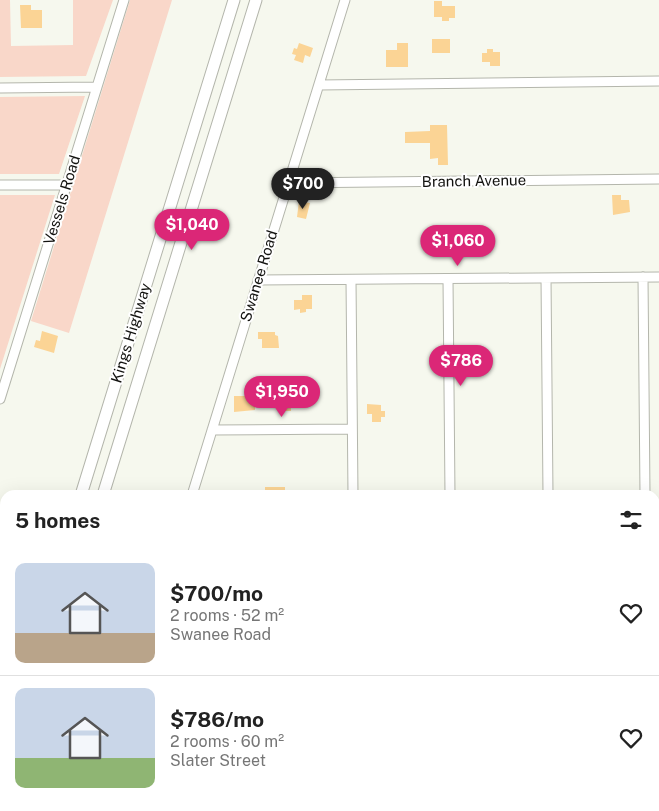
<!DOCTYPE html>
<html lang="en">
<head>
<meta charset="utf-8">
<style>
  body { margin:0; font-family:"Public Sans",sans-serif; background:#f6f6f6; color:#222; height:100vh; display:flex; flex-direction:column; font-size:19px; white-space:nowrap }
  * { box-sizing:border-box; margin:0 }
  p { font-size:16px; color:#767676 }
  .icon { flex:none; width:28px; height:28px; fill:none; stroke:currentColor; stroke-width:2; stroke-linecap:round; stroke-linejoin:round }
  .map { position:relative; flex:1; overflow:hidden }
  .side { position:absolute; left:0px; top:490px; width:660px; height:321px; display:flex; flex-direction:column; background:#fff; border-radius:15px 15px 0 0; box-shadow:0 5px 20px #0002 }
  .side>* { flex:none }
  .price { position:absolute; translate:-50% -42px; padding:0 11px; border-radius:18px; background:#db2777; color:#fff; font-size:16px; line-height:32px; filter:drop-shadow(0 1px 2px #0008) }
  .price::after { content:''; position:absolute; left:50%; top:30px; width:15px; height:11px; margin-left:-8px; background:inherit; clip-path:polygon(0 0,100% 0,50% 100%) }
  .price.active { background:#222; color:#fff }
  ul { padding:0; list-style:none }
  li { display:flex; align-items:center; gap:15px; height:125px; padding:0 15px }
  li+li { border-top:1px solid #e0e0e0 }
  li span { display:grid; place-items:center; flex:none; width:140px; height:100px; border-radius:10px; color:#555 }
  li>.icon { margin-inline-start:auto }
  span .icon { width:60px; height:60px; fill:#fffc; stroke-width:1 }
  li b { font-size:21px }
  h2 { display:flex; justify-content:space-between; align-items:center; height:60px; padding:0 15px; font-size:21px }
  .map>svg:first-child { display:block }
  .green { fill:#f9d7c9 }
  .building { fill:#fbd495 }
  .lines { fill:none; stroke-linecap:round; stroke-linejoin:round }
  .minor-casing { stroke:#b4b6ac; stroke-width:11 }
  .major-casing { stroke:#b4b6ac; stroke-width:13 }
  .minor { stroke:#fff; stroke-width:9 }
  .major { stroke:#fff; stroke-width:11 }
  .labels { text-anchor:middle; stroke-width:4; stroke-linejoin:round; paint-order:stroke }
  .street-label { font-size:15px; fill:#12120f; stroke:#fff }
</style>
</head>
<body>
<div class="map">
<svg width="659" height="811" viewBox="0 0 659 811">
  <rect width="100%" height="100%" fill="#f6f8ee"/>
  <path class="green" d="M0 0H10L11 46 73 45V0H113L86 76 0 77Z
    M130 0H172L69 333 31 321Z
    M85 96 59 174H0V97Z
    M0 195H55L0 369Z"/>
  <path class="building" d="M434 1H442V6H455V18H449V21H442V17H434Z
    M20 5H31V10H42V28H21Z
    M432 39H450V53H432Z
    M299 43 313 48 310 57 305 55 303 63 294 60 296 55 292 54 294 48 297 49Z
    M397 43H408V67H386V50H397Z
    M487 49H493V52H500V66H490V62H482V53H487Z
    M430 125H447L448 165H438V158L430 159V143H405V132L430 131Z
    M612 195H621V200H629L630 212 613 215Z
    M299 201 310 203 306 219 297 217Z
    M302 295H312V309H306V312L300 313V309L294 310V300H302Z
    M42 331 58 336 54 353 34 347 36 340 40 341Z
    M258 332H275V335L278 336 279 348H262V339H258Z
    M282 390H303V405H291V411H279V402H282Z
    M234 396H255V410L234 412Z
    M367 404 381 405V411H385V417H381V422H372V414H367Z
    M265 487H285V495H265Z"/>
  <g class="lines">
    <defs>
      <path id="minor" d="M319 85 659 81
        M0 88 97 87
        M288 183 659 179
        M0 185H67
        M643 277 645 495
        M546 278 548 495
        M448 279 450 495
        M258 280 659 277
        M351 280 353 495
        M0 399 124 0
        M212 430 352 429
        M192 495 345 0
        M655 621H659
        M550 806 551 811
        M648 806V811
        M94 811 95 806"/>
      <path id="major" d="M81 495 234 0
        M103 495 256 0
        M0 757 5 741
        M5 811 7 806"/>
    </defs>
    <use href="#minor" class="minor-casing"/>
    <use href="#major" class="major-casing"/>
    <use href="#minor" class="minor"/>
    <use href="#major" class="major"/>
  </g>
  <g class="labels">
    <g class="street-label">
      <text transform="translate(474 181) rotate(-1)" y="5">Branch Avenue</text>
      <text transform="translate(62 200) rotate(-73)" y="5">Vessels Road</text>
      <text transform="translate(259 276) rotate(-73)" y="5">Swanee Road</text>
      <text transform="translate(131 333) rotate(-73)" y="5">Kings Highway</text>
    </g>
  </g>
</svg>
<b class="price active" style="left:303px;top:210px">$700</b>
<b class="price" style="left:192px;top:251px">$1,040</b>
<b class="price" style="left:458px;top:267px">$1,060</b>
<b class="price" style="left:461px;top:387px">$786</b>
<b class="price" style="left:282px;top:418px">$1,950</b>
<section class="side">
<h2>5 homes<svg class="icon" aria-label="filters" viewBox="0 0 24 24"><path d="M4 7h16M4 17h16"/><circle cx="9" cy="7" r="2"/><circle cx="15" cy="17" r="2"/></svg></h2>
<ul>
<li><span style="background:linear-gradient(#c9d6e8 70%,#b9a48a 0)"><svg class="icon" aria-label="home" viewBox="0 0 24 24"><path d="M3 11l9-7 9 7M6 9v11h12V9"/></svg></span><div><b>$700/mo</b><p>2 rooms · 52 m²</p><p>Swanee Road</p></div><svg class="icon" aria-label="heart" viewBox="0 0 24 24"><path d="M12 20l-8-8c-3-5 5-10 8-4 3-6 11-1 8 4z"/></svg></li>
<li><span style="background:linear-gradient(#c9d6e8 70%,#8fb573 0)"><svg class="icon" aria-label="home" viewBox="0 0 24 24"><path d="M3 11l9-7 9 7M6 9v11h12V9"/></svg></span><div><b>$786/mo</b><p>2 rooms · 60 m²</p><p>Slater Street</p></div><svg class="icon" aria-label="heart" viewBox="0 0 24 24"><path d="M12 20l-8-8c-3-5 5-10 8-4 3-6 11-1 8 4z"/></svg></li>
</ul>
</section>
</div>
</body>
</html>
